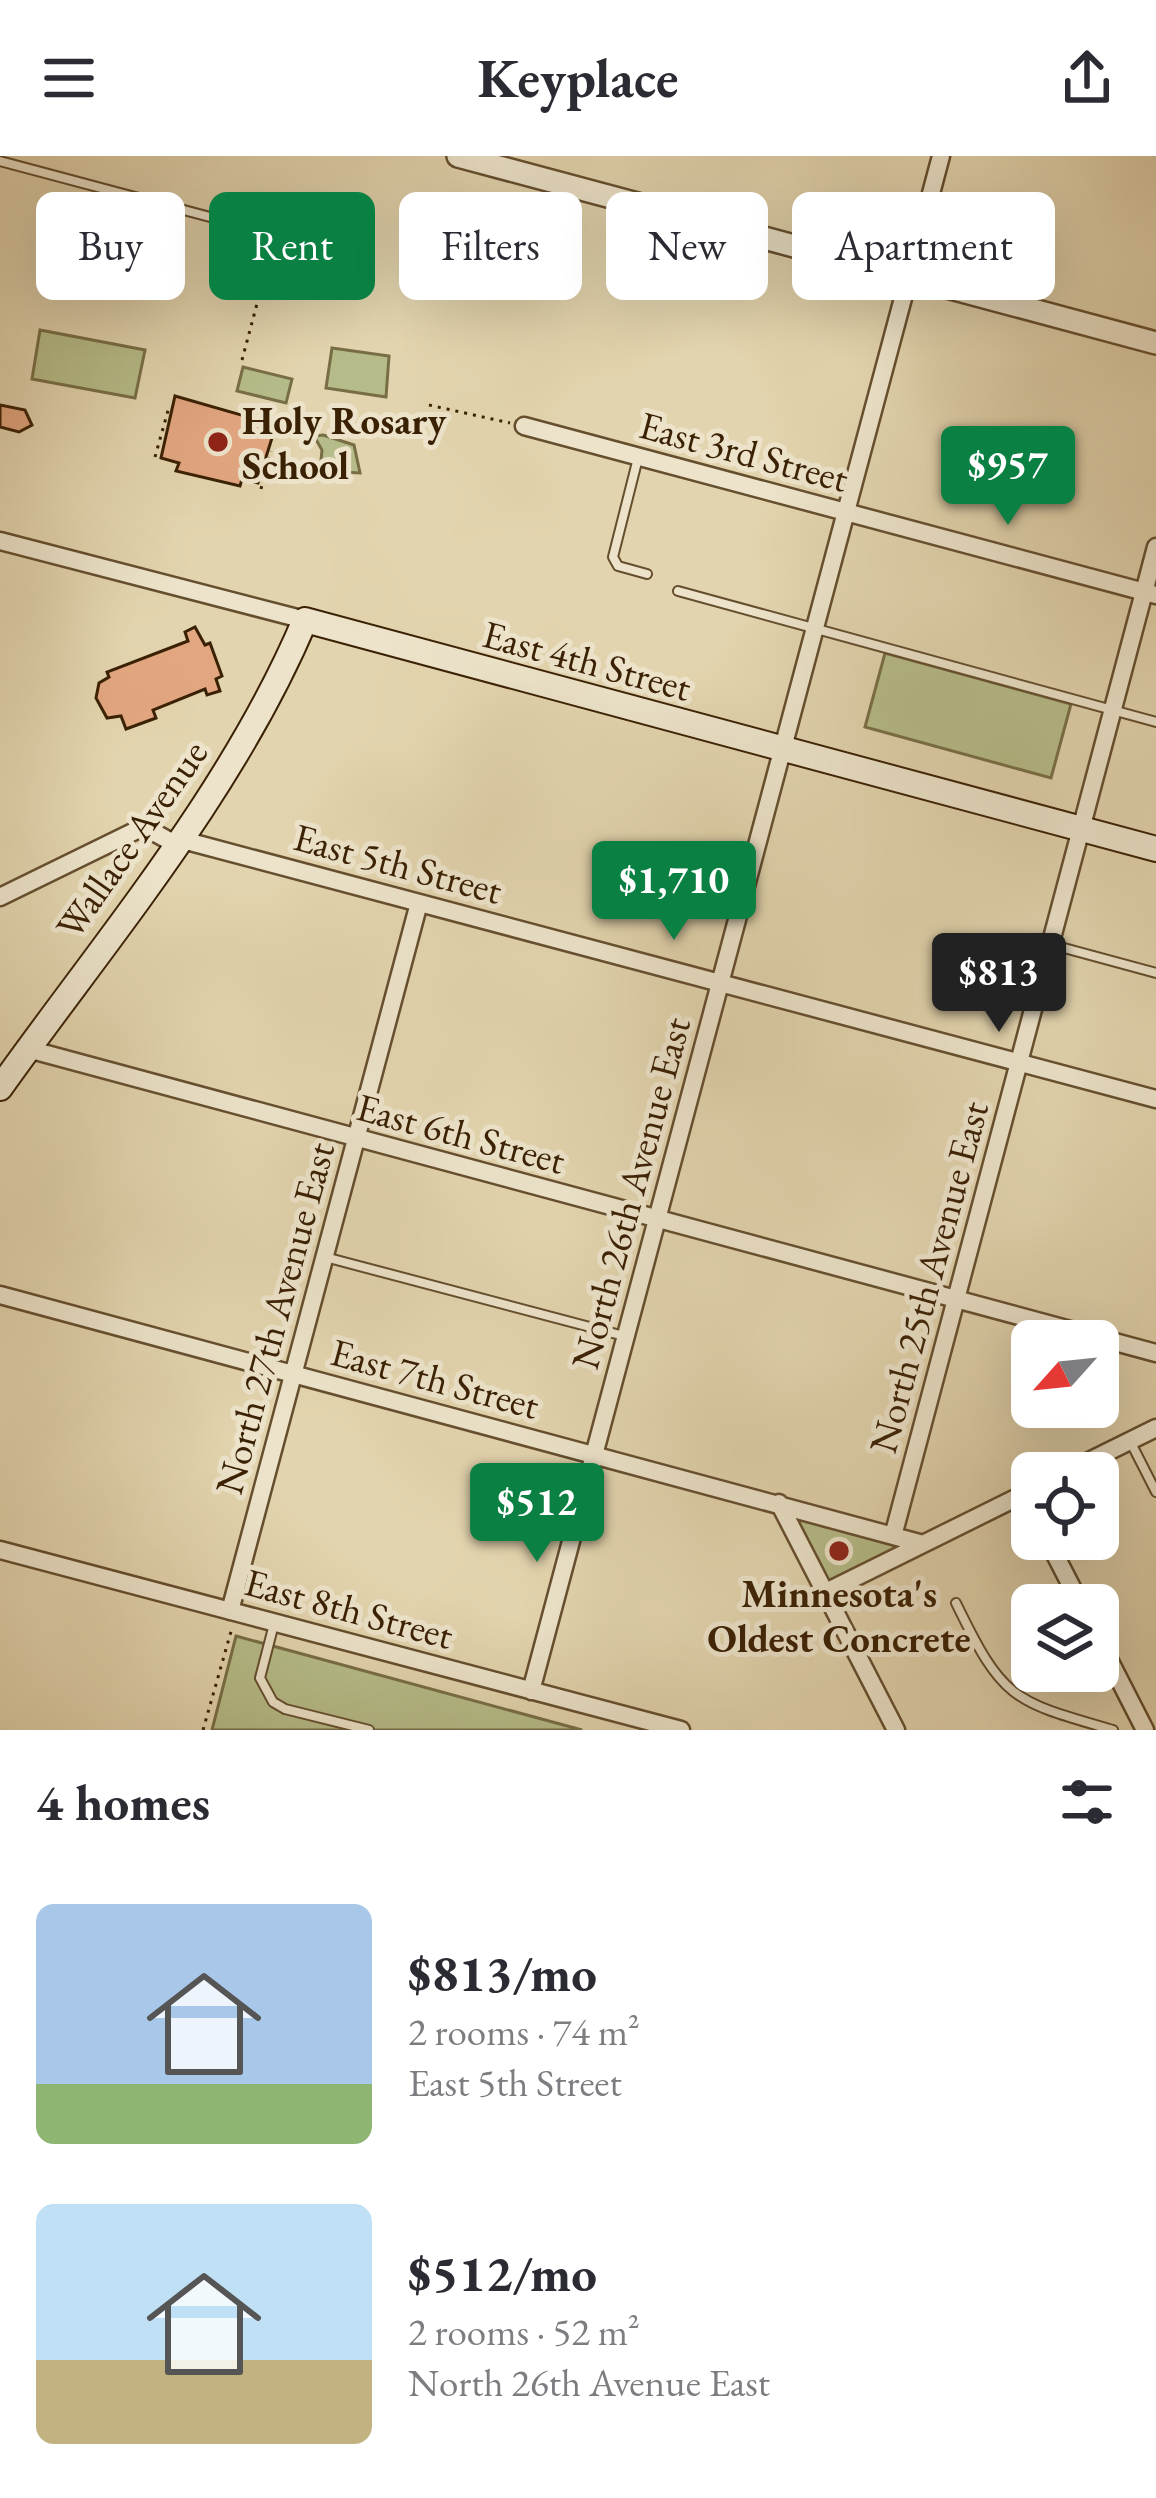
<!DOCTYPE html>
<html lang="en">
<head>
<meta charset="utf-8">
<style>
  body { margin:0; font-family:"EB Garamond",serif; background:#f2f2f3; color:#2b2b33; height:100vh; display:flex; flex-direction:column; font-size:45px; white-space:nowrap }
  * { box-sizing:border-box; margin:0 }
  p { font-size:39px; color:#7c7c81 }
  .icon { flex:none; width:66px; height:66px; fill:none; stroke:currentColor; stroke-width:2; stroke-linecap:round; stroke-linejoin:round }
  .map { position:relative; height:1574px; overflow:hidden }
  .side { display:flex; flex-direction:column; background:#fff; flex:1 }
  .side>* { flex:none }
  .top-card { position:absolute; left:36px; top:36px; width:1086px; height:108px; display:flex; gap:24px }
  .needle { width:78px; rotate:243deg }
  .controls { position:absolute; left:1011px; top:1164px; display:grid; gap:24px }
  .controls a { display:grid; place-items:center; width:108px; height:108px; border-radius:18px; background:#fff; box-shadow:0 12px 48px #0002; font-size:60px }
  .price { position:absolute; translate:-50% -102px; padding:0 27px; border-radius:12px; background:#0b8043; color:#fff; font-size:39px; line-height:78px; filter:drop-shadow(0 3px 6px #0008) }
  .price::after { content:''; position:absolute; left:50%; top:72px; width:36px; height:27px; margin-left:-18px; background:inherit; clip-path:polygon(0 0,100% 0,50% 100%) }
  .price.on { background:#222; color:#fff }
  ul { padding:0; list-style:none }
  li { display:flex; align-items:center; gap:36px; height:300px; padding:0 36px }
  li span { display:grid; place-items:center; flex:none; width:336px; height:240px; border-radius:18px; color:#555 }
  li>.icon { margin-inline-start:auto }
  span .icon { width:144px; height:144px; fill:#fffc; stroke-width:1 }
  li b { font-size:51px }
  h2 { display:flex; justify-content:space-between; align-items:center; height:144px; padding:0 36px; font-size:51px }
  .tag { padding:0 42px; border-radius:18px; background:#fff; box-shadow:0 12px 48px #0002; font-size:42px; line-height:108px }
  .tag.on { background:#0b8043; color:#fff }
  header { display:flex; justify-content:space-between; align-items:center; height:156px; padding:0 36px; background:#fff; font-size:54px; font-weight:700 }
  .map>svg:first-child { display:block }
  .green { fill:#b5bc89; stroke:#786e46; stroke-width:3 }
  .building { fill:#e2a680; stroke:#3b2104; stroke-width:3 }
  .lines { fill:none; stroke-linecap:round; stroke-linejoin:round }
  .service-casing { stroke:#654e2e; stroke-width:12 }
  .minor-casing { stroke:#654e2e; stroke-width:21 }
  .tertiary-casing { stroke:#654e2e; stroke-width:26 }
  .secondary-casing { stroke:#3b2104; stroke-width:28 }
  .path { stroke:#3b2104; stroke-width:3; stroke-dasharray:3 6; stroke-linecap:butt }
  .service { stroke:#ece3ca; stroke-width:8 }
  .minor { stroke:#ece3ca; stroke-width:16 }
  .tertiary { stroke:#ece3ca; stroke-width:21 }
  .secondary { stroke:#ece3ca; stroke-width:24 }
  .poi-dot { fill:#8f2418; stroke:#ece3ca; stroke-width:4.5 }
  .labels { text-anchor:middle; stroke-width:10; stroke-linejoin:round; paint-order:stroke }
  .poi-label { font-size:39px; font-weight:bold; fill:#3b2104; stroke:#ece3ca; text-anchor:start }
  .street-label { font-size:39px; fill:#3b2104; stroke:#ece3ca }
</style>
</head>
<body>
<header><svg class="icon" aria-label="menu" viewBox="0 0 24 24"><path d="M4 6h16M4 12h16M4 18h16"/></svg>Keyplace<svg class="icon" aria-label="share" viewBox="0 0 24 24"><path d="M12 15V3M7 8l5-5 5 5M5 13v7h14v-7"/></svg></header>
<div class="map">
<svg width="1156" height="1574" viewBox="0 0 1156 1574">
  <rect width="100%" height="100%" fill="#e2d4ae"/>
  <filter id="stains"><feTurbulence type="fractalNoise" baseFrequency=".00167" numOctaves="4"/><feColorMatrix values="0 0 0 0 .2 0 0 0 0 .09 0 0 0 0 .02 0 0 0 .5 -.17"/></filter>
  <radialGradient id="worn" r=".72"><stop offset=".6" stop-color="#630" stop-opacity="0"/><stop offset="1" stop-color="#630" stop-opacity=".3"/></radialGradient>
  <path class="green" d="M40 174 145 194 135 242 32 223Z
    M332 192 389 200 386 241 326 232Z
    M243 211 292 223 286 247 237 235Z
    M323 279 354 289 360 317 320 315 322 294 314 280Z
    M885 497 1071 548 1051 622 865 571Z
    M779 1348 923 1388 826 1436Z
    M236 1480 582 1574H212Z"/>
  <path class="building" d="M175 240 276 269 258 327 242 323 240 330 176 315 179 307 161 302Z
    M0 249 25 254 32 269 19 276 0 271Z
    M195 471 205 489 210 487 222 520 216 523 220 535 207 539 205 533 153 554 156 562 126 573 121 560 107 562 96 542 99 527 109 521 107 516 188 485 185 476Z"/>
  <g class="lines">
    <defs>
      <path id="service" d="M0 5 255 73
        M638 302 613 401 618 410 647 418
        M678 435 1156 566
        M1053 789 1156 817
        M325 1101 624 1180
        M1130 1285 1156 1336
        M956 1447C1003 1544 1012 1545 1113 1574
        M274 1468 260 1522 273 1546 285 1553 369 1574"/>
      <path id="minor" d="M524 270 1156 439
        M0 385 305 464
        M179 683 1156 943
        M0 741 137 674 148 673 175 688
        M28 893 1156 1197
        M0 1139 923 1388
        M1065 1317 1156 1272
        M779 1347 896 1574
        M893 1380 1156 391
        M1047 1383 1081 1449
        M0 1394 681 1574
        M826 1436 1032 1334
        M230 1455 419 747
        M1098 1482 1145 1574
        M531 1535 941 0"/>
      <path id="tertiary" d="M458 0 1156 187"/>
      <path id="secondary" d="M0 932C107 782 233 635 305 464L1156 693"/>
    </defs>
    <use href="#service" class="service-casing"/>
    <use href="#minor" class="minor-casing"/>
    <use href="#tertiary" class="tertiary-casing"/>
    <use href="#secondary" class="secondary-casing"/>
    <path class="path" d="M278 70 279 66
      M242 204 274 84
      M429 249 510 267
      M287 273 292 275
      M298 276 305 278
      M155 301 169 251
      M269 304 271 295
      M261 333 264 321
      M203 1574 232 1472"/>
    <use href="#service" class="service"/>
    <use href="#minor" class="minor"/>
    <use href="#tertiary" class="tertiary"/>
    <use href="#secondary" class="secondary"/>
  </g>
  <g class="poi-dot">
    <circle cx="218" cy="286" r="12"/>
    <circle cx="839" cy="1395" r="12"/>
  </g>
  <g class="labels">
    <g class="poi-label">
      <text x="242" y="278">Holy Rosary<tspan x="242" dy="45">School</tspan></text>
      <text x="839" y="1451" text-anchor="middle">Minnesota's<tspan x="839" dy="45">Oldest Concrete</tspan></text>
    </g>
    <g class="street-label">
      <text transform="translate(744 295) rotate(15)" y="14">East 3rd Street</text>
      <text transform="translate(587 504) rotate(15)" y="14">East 4th Street</text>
      <text transform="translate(131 683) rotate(-55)" y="14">Wallace Avenue</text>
      <text transform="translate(398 707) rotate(15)" y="14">East 5th Street</text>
      <text transform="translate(461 977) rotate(15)" y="14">East 6th Street</text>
      <text transform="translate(630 1037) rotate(-75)" y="14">North 26th Avenue East</text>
      <text transform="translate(928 1121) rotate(-75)" y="14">North 25th Avenue East</text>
      <text transform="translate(274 1162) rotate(-75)" y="14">North 27th Avenue East</text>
      <text transform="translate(435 1222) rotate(15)" y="14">East 7th Street</text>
      <text transform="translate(349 1452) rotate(15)" y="14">East 8th Street</text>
    </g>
  </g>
  <rect width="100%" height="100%" filter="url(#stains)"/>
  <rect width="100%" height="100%" fill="url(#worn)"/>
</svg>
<div class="controls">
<a><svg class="needle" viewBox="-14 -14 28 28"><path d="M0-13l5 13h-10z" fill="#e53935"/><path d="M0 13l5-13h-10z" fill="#7c7c81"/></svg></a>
<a><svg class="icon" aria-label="locate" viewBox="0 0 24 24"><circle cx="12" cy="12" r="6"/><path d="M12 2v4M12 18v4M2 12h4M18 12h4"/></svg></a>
<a><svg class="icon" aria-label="layers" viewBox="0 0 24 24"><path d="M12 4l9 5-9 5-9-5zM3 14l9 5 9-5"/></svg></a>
</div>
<b class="price" style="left:1008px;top:372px">$957</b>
<b class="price" style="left:674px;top:787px">$1,710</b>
<b class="price on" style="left:999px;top:879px">$813</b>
<b class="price" style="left:537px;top:1409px">$512</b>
<div class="top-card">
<a class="tag">Buy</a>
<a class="tag on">Rent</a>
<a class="tag">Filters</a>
<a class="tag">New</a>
<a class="tag">Apartment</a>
</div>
</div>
<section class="side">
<h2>4 homes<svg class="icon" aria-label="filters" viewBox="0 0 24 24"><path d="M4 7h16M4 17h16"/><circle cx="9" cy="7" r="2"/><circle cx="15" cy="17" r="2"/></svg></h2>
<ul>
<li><span style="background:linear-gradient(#a9c7e8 75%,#8fb573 0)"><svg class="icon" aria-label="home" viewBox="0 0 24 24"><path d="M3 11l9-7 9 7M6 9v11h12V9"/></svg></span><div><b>$813/mo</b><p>2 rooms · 74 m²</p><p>East 5th Street</p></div></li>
<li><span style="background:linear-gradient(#bfe0f5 65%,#c2b280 0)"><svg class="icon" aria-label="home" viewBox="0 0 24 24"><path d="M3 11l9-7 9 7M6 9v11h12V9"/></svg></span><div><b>$512/mo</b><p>2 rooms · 52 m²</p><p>North 26th Avenue East</p></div></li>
</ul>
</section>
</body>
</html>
